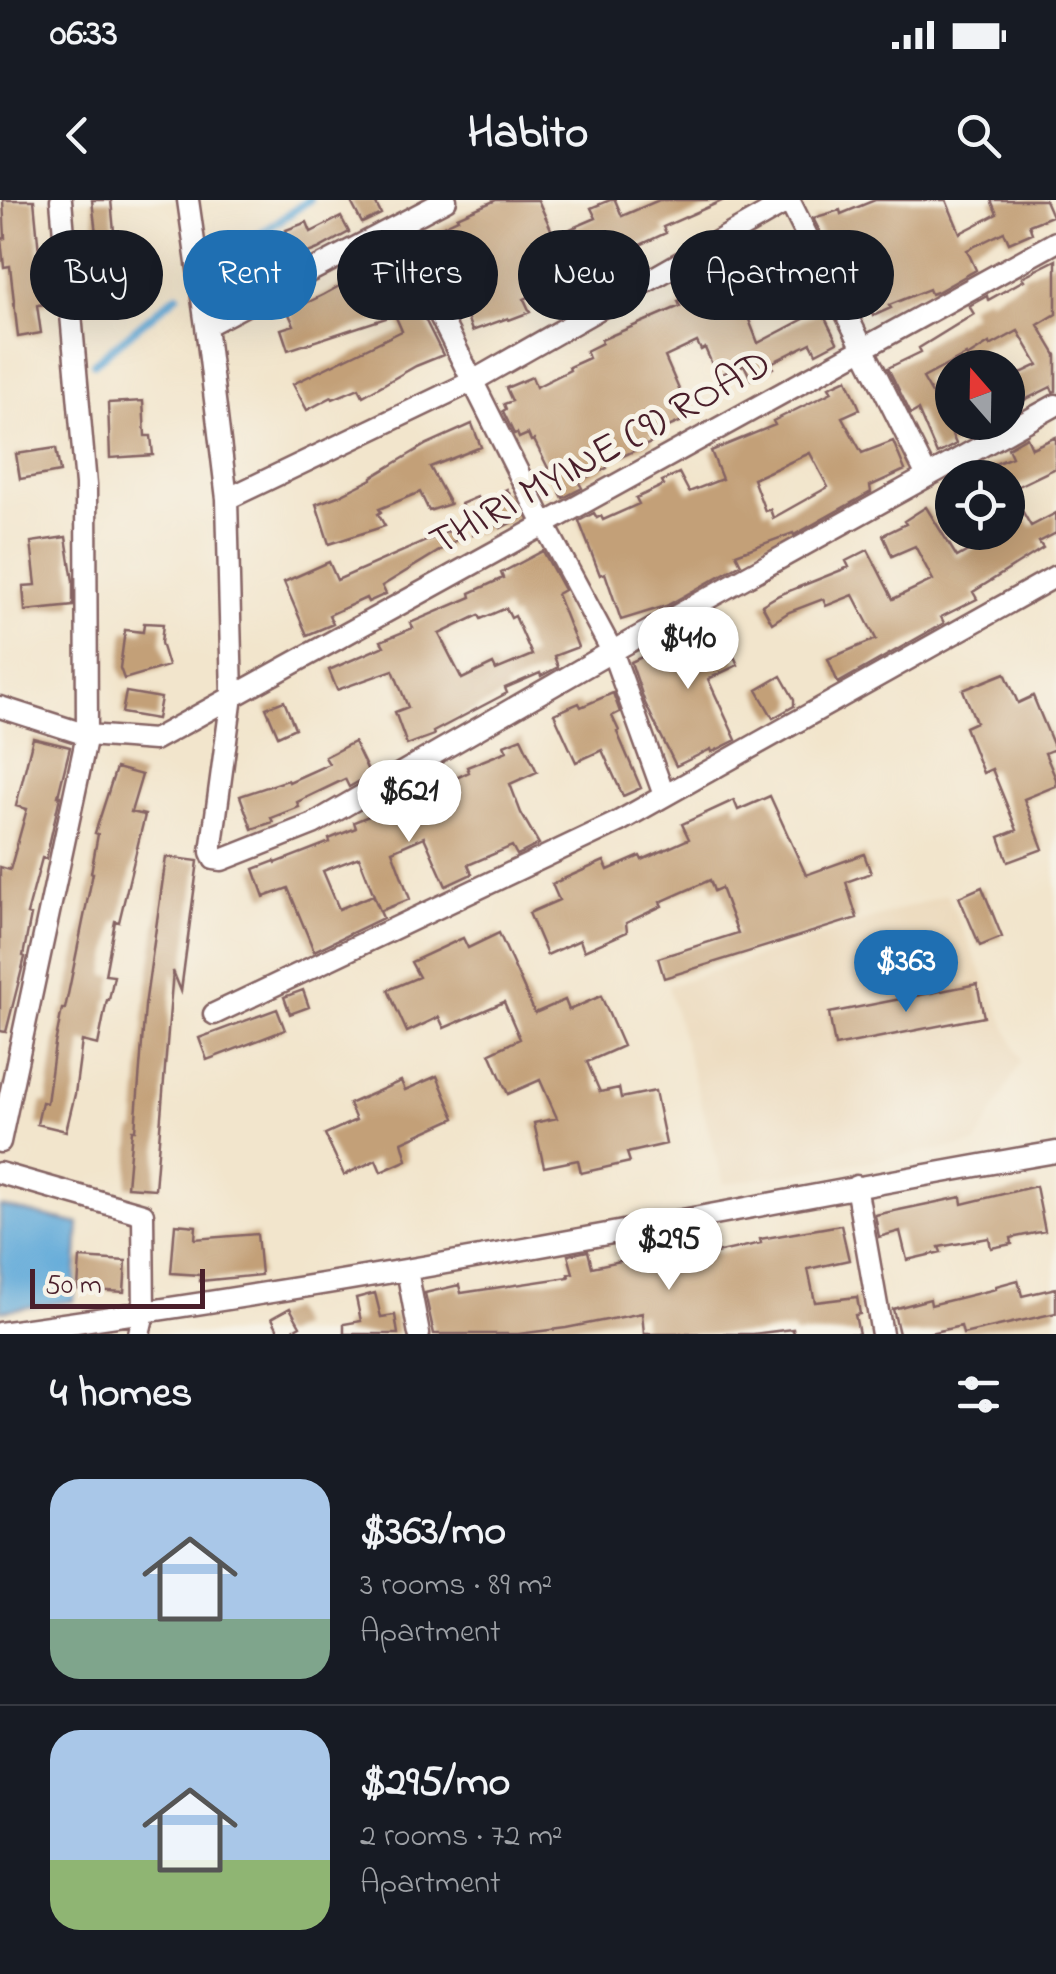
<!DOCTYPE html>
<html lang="en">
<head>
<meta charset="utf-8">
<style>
  body { margin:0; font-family:"Indie Flower",sans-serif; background:#242831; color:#f1f3f6; height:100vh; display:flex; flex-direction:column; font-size:38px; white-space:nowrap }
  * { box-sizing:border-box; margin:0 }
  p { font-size:32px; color:#9ea1a6 }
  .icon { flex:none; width:55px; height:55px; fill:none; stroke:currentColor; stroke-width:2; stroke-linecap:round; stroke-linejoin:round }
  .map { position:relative; height:1134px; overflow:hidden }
  .details { display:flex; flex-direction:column; background:#171b24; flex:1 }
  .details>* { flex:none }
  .top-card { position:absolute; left:30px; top:30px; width:998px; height:90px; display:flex; gap:20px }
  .needle { width:65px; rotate:340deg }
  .tools { position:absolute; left:935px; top:150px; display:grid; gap:20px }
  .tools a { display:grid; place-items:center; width:90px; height:90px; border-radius:50%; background:#171b24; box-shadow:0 10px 40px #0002; font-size:50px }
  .scale { position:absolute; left:30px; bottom:25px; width:175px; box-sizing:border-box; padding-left:10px; border:5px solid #4a1f2b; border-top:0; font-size:28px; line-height:35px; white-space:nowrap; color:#4a1f2b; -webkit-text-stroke:8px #f7f3e8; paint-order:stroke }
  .price { position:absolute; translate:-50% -85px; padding:0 22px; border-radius:35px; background:#fff; color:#222; font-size:32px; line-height:65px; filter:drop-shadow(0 2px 5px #0008) }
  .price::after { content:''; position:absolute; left:50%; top:60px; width:30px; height:22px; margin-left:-15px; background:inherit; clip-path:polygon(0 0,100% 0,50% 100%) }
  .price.active { background:#1f6fb2; color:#fff }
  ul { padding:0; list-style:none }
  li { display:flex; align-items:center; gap:30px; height:250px; padding:0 50px }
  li+li { border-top:2px solid #363941 }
  li span { display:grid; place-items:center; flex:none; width:280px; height:200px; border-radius:30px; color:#555 }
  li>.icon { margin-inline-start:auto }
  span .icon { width:120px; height:120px; fill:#fffc; stroke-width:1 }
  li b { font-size:42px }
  h2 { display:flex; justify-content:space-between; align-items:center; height:120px; padding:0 50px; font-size:42px }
  .pill { padding:0 35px; border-radius:45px; background:#171b24; box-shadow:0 10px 40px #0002; font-size:35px; line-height:90px }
  .pill.active { background:#1f6fb2; color:#fff }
  .status { display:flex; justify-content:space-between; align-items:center; height:70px; padding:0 50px; background:#171b24; direction:ltr }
  .status svg { height:28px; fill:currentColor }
  header { display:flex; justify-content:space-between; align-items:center; height:130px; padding:0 50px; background:#171b24; font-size:45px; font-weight:700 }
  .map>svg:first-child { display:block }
  .built { fill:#ebd8ba }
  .water { fill:#62aad9; stroke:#566482; stroke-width:2.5 }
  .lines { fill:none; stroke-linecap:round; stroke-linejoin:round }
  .stream { stroke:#62aad9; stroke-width:8 }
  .building { fill:#c3a078; fill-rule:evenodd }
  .minor-casing { stroke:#856463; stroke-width:25 }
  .minor { stroke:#fff; stroke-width:20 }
  .labels { text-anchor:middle; stroke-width:10; stroke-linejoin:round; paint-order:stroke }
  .street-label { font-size:42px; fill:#4a1f2b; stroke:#f7f3e8 }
</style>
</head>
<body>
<div class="status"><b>06:33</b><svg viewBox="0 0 49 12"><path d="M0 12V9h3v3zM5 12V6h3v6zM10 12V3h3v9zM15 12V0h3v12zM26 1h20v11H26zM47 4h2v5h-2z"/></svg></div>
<header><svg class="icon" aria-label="back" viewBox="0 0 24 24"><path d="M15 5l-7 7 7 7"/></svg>Habito<svg class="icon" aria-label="search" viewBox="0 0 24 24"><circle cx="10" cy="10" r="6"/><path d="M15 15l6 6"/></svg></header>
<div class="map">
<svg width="1056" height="1134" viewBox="0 0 1056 1134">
  <rect width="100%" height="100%" fill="#f7f3e8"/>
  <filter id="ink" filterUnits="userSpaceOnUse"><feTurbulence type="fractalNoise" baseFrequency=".01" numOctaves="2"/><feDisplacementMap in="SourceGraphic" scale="20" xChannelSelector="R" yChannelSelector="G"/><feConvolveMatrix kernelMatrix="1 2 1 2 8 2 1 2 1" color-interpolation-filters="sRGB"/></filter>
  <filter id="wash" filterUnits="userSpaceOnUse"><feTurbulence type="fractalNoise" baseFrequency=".0048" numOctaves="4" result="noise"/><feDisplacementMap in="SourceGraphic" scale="40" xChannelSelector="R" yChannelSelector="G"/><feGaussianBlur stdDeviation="2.25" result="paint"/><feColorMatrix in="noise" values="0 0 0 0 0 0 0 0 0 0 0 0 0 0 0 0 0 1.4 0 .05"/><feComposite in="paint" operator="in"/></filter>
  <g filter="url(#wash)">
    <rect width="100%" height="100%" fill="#f2e5cc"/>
    <path class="built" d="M947 694 1021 861 976 944 724 984 668 786Z"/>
    <path class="water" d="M0 1006 79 1024 74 1101 0 1111Z"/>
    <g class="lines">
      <path class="stream" d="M245 45 309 0
        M94 163 177 95"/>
    </g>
    <g id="blocks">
      <path class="building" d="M3 0H34L42 84H46L48 104 37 105 41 133 18 137 10 66 4 67 1 39 5 38Z
        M92 0H111L118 74 101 76Z
        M350 0H374L381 14 362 23Z
        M496 0H538L554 36 596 18 591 8 610 0H615L622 16 659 0H724L663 27 666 33 524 99 530 112 509 120 508 118 472 131 449 65 444 67 428 33 458 19 457 17Z
        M875 0H946L960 33 997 14 991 0H1045L1052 16 1029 25 1032 33 1009 43 1004 32 967 50 976 70 937 92 931 94 929 89 889 105 891 108 873 116 843 45 829 49 813 18 840 10 841 14Z
        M341 17 349 32 318 49 283 63 274 41 288 36 286 30 307 22 311 32Z
        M392 54 443 155 416 166 363 196 359 188 333 199 332 197 307 210 293 184 402 131 395 115 288 150 281 129 294 125 288 112 323 95 372 68 370 65Z
        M767 60 780 93 744 107 758 143 821 110 837 142 816 153 811 143 771 163 773 168 751 179 744 165 717 176 705 148 701 150 697 142 665 157 691 217 650 235 653 242 606 264 607 268 578 281 582 288 563 298 534 240 531 241 528 234 519 238 517 233 514 234 503 211 506 209 504 204 512 201 506 188 532 177 536 187 570 170 569 167 589 158 586 151 602 143 601 140 680 106 678 101 744 73 743 70Z
        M1056 60V114L1038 125 1056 155V191L1053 192 1051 187 1008 208V179L1038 165 1018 131 990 146 989 143 967 157 966 155 923 178 942 211 956 244 937 254 918 210 911 214 888 168 921 152 919 148 974 114 969 106 987 96 988 100 1024 80 1022 77Z
        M847 179 860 209 842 217 862 253 893 241 905 270 870 286 871 292 794 335 793 333 736 354 741 364 666 406 621 420 605 373 600 375 579 321 594 313 597 318 601 316 603 320 639 304 636 298 664 285 662 281 679 273 689 292 722 279 711 251 775 225 773 221 832 192 829 187ZM810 253 828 287 773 318 770 309 765 311 753 279Z
        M143 201 145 236H151L153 255 110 258 108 203Z
        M472 224 481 247 430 267 450 304 429 311 420 292 379 309 381 312 378 314 385 326 329 344 316 304 338 296 372 279V277L427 244Z
        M1027 237 1032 248 1056 237V268L1010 290 1031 326 1056 313V333L1039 342 1043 348 973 392 977 399 941 417 944 423 838 483 828 459 876 439 853 395 826 406 823 399 789 412 772 423 762 405 779 395 849 367 846 361 868 350 893 399 933 380 915 346 892 356 883 335 906 324 904 321 926 307 957 357 1002 332H1008V278L963 277 1012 257 1008 248Z
        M56 248 60 272 20 279 16 254Z
        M507 289 522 317 501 328 499 324 473 335 461 304 477 297 480 303Z
        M451 330 457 340 382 386 386 394 368 402 366 398 329 415 333 424 307 435 284 382 329 362 337 380Z
        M66 337 73 381V406L25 411 23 386 36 385 31 342Z
        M543 351 564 390 557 394 578 447 554 456 558 467 541 476 540 473 505 488 507 493 433 532 434 535 407 545 395 512 408 507 393 470 337 490 329 470 384 446 381 441 413 428 410 423 471 397 470 393 503 378 501 373ZM506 408 511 418 515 416 532 455 496 470 493 464 462 479 439 434 479 415 481 419Z
        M713 411 738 465 708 479 736 540 712 552 711 549 676 566 645 503 631 462 655 451 657 455 699 434 694 422Z
        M144 423 163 424 161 443 168 466 124 479 120 468 125 430 143 432Z
        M1005 473 1018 503 1033 496 1055 549 1045 553 1056 579V586L1024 599 1043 649 1008 662 999 637 1017 630 992 569 983 573 965 527 976 522 963 490Z
        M781 476 794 499V506L773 518 757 490Z
        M126 492 161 498 157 519 122 513Z
        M613 493 620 512 612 516 619 531 617 532 641 588 623 596 602 550 576 562 554 514 579 503 581 507Z
        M284 501 295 528 278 536 266 508Z
        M33 538 70 547 58 596H60L46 659 42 658 27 714 31 715 23 756 25 757 6 832 0 831V667L10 670 27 609 16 606Z
        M521 538 537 572 510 584 521 613 539 644 517 655 512 646 468 665 472 674 446 686 424 637 392 651 410 699 380 711 359 657 323 671 339 709 373 695 383 718 314 751 288 688 264 697 254 669 275 661 276 663 330 642 329 639 356 628 354 622 438 588 437 587 469 572 467 567 507 551 504 545Z
        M354 542 370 575 349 587 345 579 297 602 299 607 271 618 273 622 252 629 240 596 288 580 289 582 329 564 325 557Z
        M116 568 142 575 131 612 145 615 119 722 115 721 105 775 114 776 109 800H107L98 845 82 841 75 894 66 931 37 924 42 902 47 903 55 844 62 809H65L93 673H91L98 634 95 633Z
        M770 596 806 675 864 654 871 673 846 682 857 718 664 778 658 758 738 733 721 688 714 691 710 680 660 702 662 706 626 723 627 732 584 751 580 740 547 755 529 713 559 700 552 684 604 661 608 670 640 656 642 660 689 639 682 624 734 600 738 610Z
        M166 657 198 661 181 791 173 771 155 989 127 987 132 930H135L145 806Z
        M982 687 1002 737 980 746 959 697Z
        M499 733 535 813 565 800 569 810 601 796 623 846 587 862 600 892 619 888 621 898 655 891 666 944 627 953 630 962 581 973 578 960 544 967 534 923 557 918 540 880 508 894 490 853 520 839 504 802 444 828 439 817 407 832 388 790 419 777 411 762 463 738 468 748Z
        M977 784 984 817 835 846 829 813Z
        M303 790 309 807 290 814 284 797Z
        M277 809 285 830 207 860 199 838Z
        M437 876 455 918 402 942 407 960 381 972 376 960 344 975 325 934 356 920 349 904 401 881 405 890Z
        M1036 986 1045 1031 1011 1038 1012 1044 991 1048 989 1038 939 1047 941 1052 907 1060 900 1031 879 1037 875 1015 961 997 962 1004Z
        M175 1024 196 1026 195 1039 257 1034 261 1075 200 1081V1075L171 1073Z
        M841 1025 849 1060 808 1069 815 1102 857 1097 860 1114 855 1115 859 1134H794L793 1129 753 1134H644L642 1113 566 1128 518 1134H434L425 1093 459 1085 461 1093 569 1077 568 1074 573 1073 568 1055 588 1051 592 1067 630 1059 631 1064 675 1054 672 1036 691 1032 695 1054 716 1050V1053L761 1043 760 1039Z
        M80 1058 126 1061 124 1092 78 1089Z
        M1018 1080 1022 1096 1056 1088V1113L963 1134 961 1126 925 1134H899L893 1109 930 1099 931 1105 996 1089V1086Z
        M375 1093 381 1117 395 1115 398 1134H344V1124L361 1121 356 1098Z
        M290 1108 300 1126 286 1134H280L272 1118Z"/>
    </g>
  </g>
  <g filter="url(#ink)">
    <use href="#blocks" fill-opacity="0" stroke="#856463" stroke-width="2.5"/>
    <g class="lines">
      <defs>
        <path id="minor" d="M188 0 206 126 227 299 232 496 211 652 214 659 222 660 313 624 604 456 1056 205
          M789 0 927 276
          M396 28 544 324 612 451 664 595
          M206 126 446 0
          M227 299 471 182 790 0
          M0 507 87 535 154 540 1056 42
          M214 814 618 622 1056 376
          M0 942 87 535 86 285 61 0
          M0 973 143 1014 144 1113 139 1134
          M856 986 882 1134
          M407 1070 419 1134
          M0 1133C135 1114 271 1093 405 1070 623 1033 839 989 1056 952"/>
      </defs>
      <use href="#minor" class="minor-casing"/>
      <use href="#minor" class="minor"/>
    </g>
  </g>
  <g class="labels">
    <g class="street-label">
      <text transform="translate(599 250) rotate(-29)" y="15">THIRI MYINE (9) ROAD</text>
    </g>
  </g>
</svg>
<div class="tools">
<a><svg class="needle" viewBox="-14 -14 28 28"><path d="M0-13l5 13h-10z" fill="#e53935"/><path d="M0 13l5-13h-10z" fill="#9ea1a6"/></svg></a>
<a><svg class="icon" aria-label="locate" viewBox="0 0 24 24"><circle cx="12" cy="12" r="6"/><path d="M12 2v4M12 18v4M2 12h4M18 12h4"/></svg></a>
</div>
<div class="scale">50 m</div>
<b class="price" style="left:688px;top:492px">$410</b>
<b class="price" style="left:409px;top:645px">$621</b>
<b class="price active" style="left:906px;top:815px">$363</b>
<b class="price" style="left:669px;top:1093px">$295</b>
<div class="top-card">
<a class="pill">Buy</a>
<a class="pill active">Rent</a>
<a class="pill">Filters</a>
<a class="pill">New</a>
<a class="pill">Apartment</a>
</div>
</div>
<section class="details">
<h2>4 homes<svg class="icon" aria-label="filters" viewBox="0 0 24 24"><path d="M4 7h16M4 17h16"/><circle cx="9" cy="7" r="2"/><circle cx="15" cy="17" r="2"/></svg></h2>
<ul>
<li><span style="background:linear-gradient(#a9c7e8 70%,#7fa58c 0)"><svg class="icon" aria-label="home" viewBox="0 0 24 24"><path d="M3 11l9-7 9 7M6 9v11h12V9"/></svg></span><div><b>$363/mo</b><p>3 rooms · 89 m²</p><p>Apartment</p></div></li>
<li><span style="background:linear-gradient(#a9c7e8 65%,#8fb573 0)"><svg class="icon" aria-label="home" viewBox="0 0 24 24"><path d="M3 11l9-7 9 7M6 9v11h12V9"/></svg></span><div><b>$295/mo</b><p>2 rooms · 72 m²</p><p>Apartment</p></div></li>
</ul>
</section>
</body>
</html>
